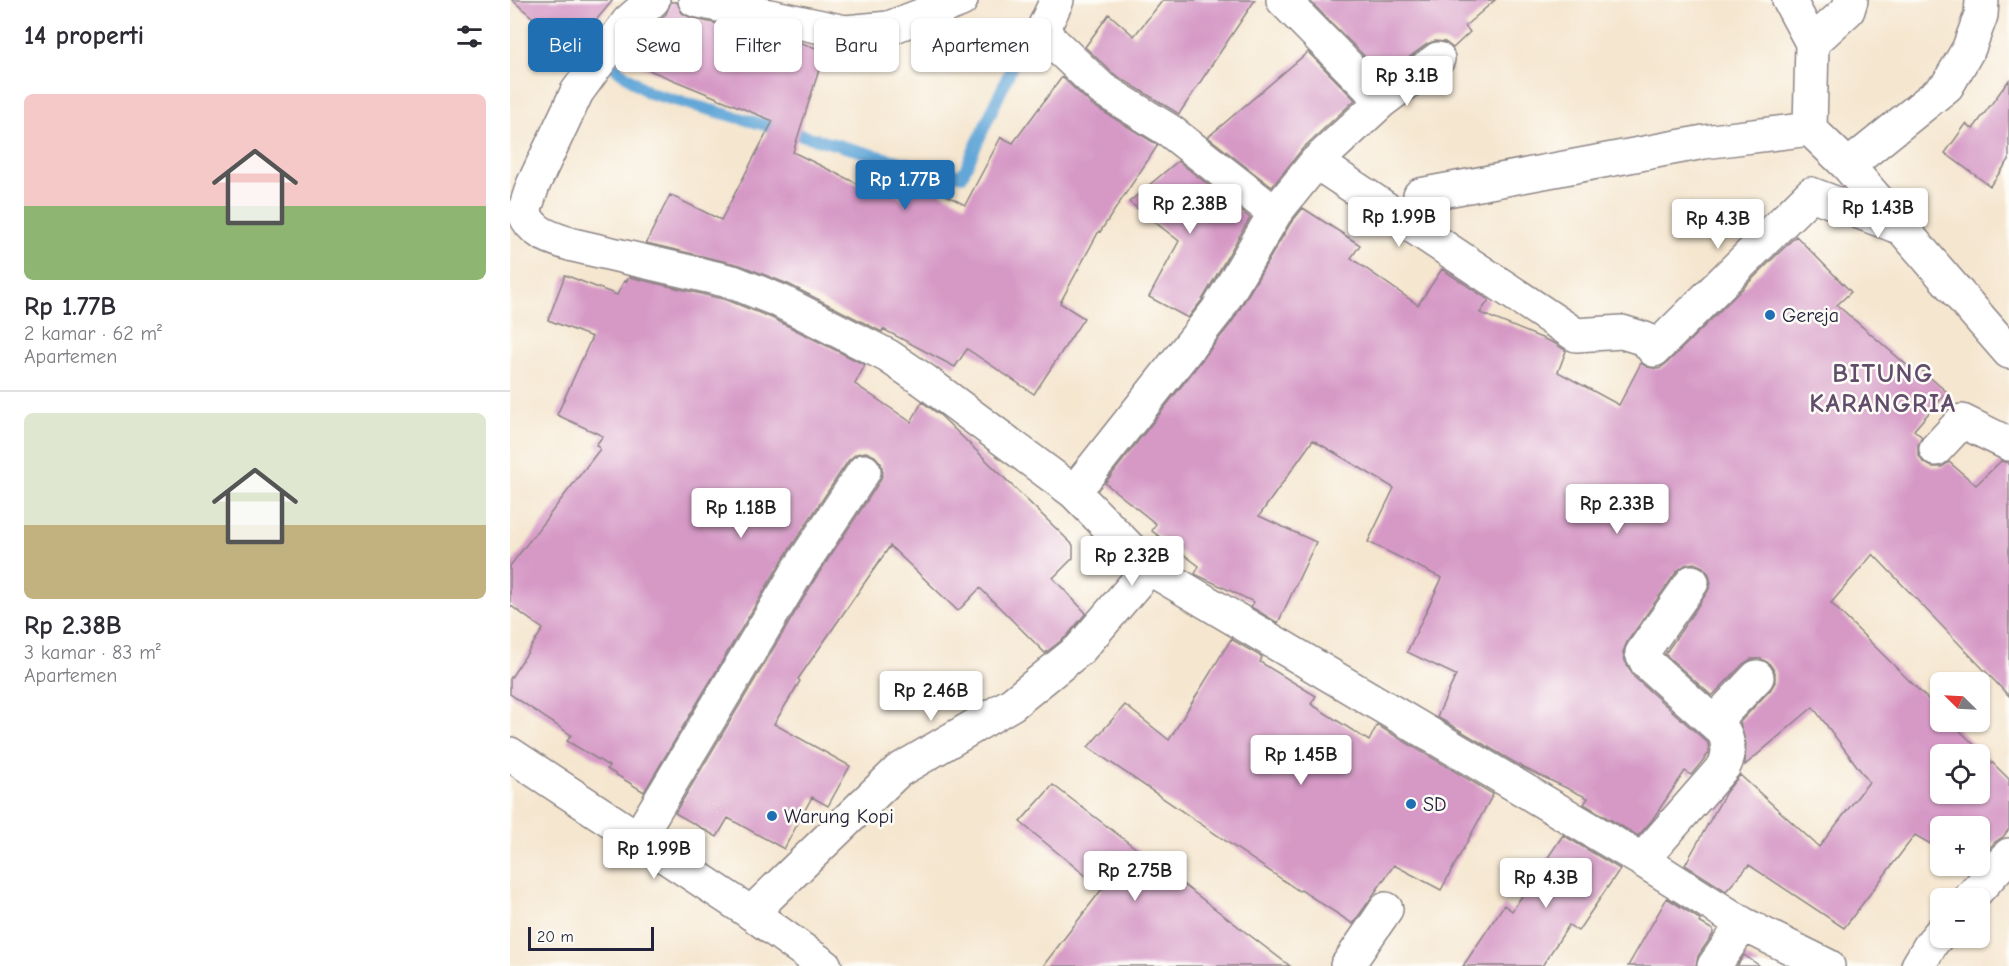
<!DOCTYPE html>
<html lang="id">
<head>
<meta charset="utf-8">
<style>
  body { margin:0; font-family:"Comic Neue",sans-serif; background:#f2f2f3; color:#2b2b33; height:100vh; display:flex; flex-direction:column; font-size:22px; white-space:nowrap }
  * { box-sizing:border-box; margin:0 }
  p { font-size:20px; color:#7c7c81 }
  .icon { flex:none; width:33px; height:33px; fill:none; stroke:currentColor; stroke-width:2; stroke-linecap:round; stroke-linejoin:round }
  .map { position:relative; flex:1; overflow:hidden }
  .details { display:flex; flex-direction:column; background:#fff; width:510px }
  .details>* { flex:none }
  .top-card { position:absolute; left:18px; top:18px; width:570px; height:54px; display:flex; gap:12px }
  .needle { width:39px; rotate:294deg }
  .controls { position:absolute; left:1420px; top:672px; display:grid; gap:12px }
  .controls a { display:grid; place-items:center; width:60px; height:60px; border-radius:9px; background:#fff; box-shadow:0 2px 4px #0004; font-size:30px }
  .scale { position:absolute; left:18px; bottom:15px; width:126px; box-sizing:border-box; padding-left:6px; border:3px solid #22223b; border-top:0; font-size:16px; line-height:21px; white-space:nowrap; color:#22223b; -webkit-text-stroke:4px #fdfcf7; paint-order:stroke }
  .price { position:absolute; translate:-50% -51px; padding:0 14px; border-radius:6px; background:#fff; color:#222; font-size:20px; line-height:39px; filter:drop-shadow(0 2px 3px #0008) }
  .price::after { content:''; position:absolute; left:50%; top:36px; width:18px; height:14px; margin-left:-9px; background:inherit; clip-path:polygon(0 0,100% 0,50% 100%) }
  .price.on { background:#1f6fb2; color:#fff }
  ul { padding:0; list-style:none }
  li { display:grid; align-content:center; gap:12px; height:318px; padding:0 24px }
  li+li { border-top:2px solid #e1e1e2 }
  li span { display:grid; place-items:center; height:186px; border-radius:9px; color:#555 }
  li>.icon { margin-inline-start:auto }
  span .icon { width:108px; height:108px; fill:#fffc; stroke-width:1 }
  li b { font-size:26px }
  h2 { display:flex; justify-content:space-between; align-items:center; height:72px; padding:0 24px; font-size:26px }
  .chip { padding:0 21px; border-radius:9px; background:#fff; box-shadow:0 2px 4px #0004; font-size:21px; line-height:54px }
  .chip.on { background:#1f6fb2; color:#fff }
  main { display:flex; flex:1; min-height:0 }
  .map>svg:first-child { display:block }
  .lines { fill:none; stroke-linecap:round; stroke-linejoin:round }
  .stream { stroke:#64a7d8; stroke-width:12 }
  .building { fill:#d699c6; fill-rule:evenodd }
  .minor-casing { stroke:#8c8485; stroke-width:36 }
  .major-casing { stroke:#8c8485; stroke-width:36 }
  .minor { stroke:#fff; stroke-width:33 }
  .major { stroke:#fff; stroke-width:33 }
  .poi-dot { fill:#1f6fb2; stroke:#fdfcf7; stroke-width:2 }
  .labels { text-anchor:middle; stroke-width:5; stroke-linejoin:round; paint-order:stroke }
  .poi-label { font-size:20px; fill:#22223b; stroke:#fdfcf7; text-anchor:start }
  .district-label { font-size:26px; font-weight:bold; letter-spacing:1.5px; fill:#614c6c; stroke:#fdfcf7 }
</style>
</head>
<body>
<main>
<section class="details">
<h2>14 properti<svg class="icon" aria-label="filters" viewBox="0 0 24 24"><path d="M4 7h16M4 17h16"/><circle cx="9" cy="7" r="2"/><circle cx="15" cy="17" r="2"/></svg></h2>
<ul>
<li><span style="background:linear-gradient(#f6c9c9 60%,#8fb573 0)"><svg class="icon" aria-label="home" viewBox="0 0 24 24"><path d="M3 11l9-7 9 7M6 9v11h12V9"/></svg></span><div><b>Rp 1.77B</b><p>2 kamar · 62 m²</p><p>Apartemen</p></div></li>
<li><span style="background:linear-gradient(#dfe7d0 60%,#c2b280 0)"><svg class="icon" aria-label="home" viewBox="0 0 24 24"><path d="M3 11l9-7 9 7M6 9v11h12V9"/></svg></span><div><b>Rp 2.38B</b><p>3 kamar · 83 m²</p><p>Apartemen</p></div></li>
</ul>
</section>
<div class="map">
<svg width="1499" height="966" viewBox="0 0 1499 966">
  <rect width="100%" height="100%" fill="#fdfcf7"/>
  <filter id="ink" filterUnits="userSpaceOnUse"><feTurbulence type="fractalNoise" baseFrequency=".0167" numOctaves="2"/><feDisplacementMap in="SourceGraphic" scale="12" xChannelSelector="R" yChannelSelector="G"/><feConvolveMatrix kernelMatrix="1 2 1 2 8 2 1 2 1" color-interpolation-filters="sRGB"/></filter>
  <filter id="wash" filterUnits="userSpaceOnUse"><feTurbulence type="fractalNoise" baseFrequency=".008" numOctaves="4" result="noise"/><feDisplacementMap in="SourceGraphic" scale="24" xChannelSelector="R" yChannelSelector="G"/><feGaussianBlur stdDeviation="1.35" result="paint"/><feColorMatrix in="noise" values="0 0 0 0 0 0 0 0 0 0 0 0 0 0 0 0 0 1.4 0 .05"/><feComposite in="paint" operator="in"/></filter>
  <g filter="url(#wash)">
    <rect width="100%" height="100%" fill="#f5e6cf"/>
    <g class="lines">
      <path class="stream" d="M57 32 139 93 375 158 452 176 522 23"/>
    </g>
    <g id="blocks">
      <path class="building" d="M2 0H103L61 50Z
        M653 0H745L669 114 604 74 575 47 599 14 624 36Z
        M799 0H985L955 26 960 32 943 48 935 42 925 41 917 44 874 76Z
        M161 2H167L172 13 181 18 235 30 261 40 263 36 279 39 315 51 283 152 358 189 362 182 398 201 409 181 455 205 491 137 503 143 552 77 582 105 648 145 590 232 589 231 550 303 574 318 524 394 457 349 445 367 373 329 372 332 278 284 230 265 136 243 160 195 211 220 263 121 127 65 143 25 156 14Z
        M798 52 845 100 793 148 762 187 698 137Z
        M1499 80V160L1480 186 1435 153 1456 124 1463 129Z
        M668 161 740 218 692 300 678 318 639 297 669 241 619 202Z
        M793 208 850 245 841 258 908 305 932 269 979 300 970 313 1044 343 1056 351 1048 372 1109 405 1131 363 1137 367 1149 369 1157 363 1286 236 1341 292 1327 305 1406 373 1410 369 1437 392 1404 430 1412 437 1408 445V454L1413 462 1422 467H1432L1439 462 1466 485 1491 461 1499 463V696L1363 554 1321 603 1431 712V722H1441L1499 779V829L1493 837 1485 842 1470 859V826H1431V850L1405 835 1334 928 1239 865 1216 891 1175 865 1216 792 1230 775 1309 847 1359 782 1303 707 1235 765 1236 744 1230 722 1261 689 1265 682V672L1259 663 1251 659H1241L1233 664 1202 696 1155 654 1197 593 1201 584 1199 574 1193 567 1184 563 1175 565 1167 571 1117 642 1113 652 1115 661 1124 677 1198 743 1199 753 1181 775 1175 771 1142 820 1128 836 1074 804 1078 798 1014 768 927 717 946 675 897 652 932 578 858 542 884 488 803 440 749 516 806 542 768 623 741 607 744 602 685 574 689 566 642 531 646 524 595 483 722 322 780 224ZM1431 754H1470V794H1431Z
        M55 275 107 295 114 281 116 282 119 277 217 300 262 318 355 365 345 384 401 422 412 402 431 416 563 545V558L543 578 576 613 557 636 535 653 470 588 448 611 380 546 288 679 290 681 264 724 340 766 318 806 302 797 274 849 218 818 207 837 165 813 305 579 370 481 373 473 371 463 365 456 356 452 346 454 338 461 273 559 134 792 97 769 99 766 57 741 61 735 0 694V679L33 629 0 605V566L90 449 86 445 93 436 47 415 82 337 38 320Z
        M721 639 752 657 750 662 806 696 801 704 859 741 867 725 983 794 931 890 884 865 843 924 791 890 789 891 578 747 615 705 659 740Z
        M543 785 780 966H533L592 889 510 822Z
        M1053 835 1110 869 1068 931 1059 925 1032 966H953L994 905 1002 911Z
        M1157 898 1191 920 1189 922 1203 930V934L1188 956 1186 966H1118Z
        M1234 955 1250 966H1227Z"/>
    </g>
  </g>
  <g filter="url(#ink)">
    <use href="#blocks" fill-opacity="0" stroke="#8c8485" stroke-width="1.5"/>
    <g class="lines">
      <defs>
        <path id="minor" d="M143 0 118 22 67 92 23 185 14 212C22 234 42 238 63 245L223 282 270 301 378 356 415 381 564 492 639 568 1132 860 1233 924 1318 966
          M185 0 335 32 379 28 451 0
          M547 0 532 32 592 89 660 131 765 213 707 311 564 492
          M1279 0 1302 43 1300 129 1338 166 1499 352
          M1302 43 1338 10 1341 0
          M872 101 928 59
          M806 162 1066 335 1112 332 1135 339 1144 350 1301 194 1394 229
          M1338 166 1437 86 1459 48 1471 15 1472 0
          M910 195 1194 142 1300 129
          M765 213 806 162 872 101 773 0
          M1426 449 1452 421 1499 444
          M1204 722 1247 677
          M128 838 289 569 354 471
          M1132 860 1214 766C1220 755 1219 744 1214 732L1137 663 1132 653 1182 582
          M1460 898 1499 855
          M241 913 388 771 502 704 570 649 639 568
          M837 966 876 909
          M1204 966 1233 924
          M1408 966 1421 944 1431 932"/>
        <path id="major" d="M0 754 241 913 315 966"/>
      </defs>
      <use href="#minor" class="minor-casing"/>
      <use href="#major" class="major-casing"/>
      <use href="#minor" class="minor"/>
      <use href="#major" class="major"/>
    </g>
  </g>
  <g class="poi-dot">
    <circle cx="1260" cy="315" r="6"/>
    <circle cx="901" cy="804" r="6"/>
    <circle cx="262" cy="816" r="6"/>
  </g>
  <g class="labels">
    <g class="poi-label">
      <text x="1272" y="322">Gereja</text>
      <text x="913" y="811">SD</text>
      <text x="274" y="823">Warung Kopi</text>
    </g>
    <g class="district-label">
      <text x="1373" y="382">BITUNG<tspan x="1373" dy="30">KARANGRIA</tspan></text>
    </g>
  </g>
</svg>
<div class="controls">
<a><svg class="needle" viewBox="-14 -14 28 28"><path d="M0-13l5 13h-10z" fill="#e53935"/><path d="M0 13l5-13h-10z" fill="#7c7c81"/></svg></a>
<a><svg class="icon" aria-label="locate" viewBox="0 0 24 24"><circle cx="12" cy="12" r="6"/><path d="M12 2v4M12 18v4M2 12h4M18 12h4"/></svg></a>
<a>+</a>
<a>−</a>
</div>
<div class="scale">20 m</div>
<b class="price" style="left:897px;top:107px">Rp 3.1B</b>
<b class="price on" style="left:395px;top:211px">Rp 1.77B</b>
<b class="price" style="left:680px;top:235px">Rp 2.38B</b>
<b class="price" style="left:1368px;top:239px">Rp 1.43B</b>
<b class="price" style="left:889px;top:248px">Rp 1.99B</b>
<b class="price" style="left:1208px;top:250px">Rp 4.3B</b>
<b class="price" style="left:1107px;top:535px">Rp 2.33B</b>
<b class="price" style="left:231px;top:539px">Rp 1.18B</b>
<b class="price" style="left:622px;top:587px">Rp 2.32B</b>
<b class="price" style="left:421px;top:722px">Rp 2.46B</b>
<b class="price" style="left:791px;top:786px">Rp 1.45B</b>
<b class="price" style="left:144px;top:880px">Rp 1.99B</b>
<b class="price" style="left:625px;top:902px">Rp 2.75B</b>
<b class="price" style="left:1036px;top:909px">Rp 4.3B</b>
<div class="top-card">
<a class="chip on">Beli</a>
<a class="chip">Sewa</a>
<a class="chip">Filter</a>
<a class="chip">Baru</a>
<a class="chip">Apartemen</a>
</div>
</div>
</main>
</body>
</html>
